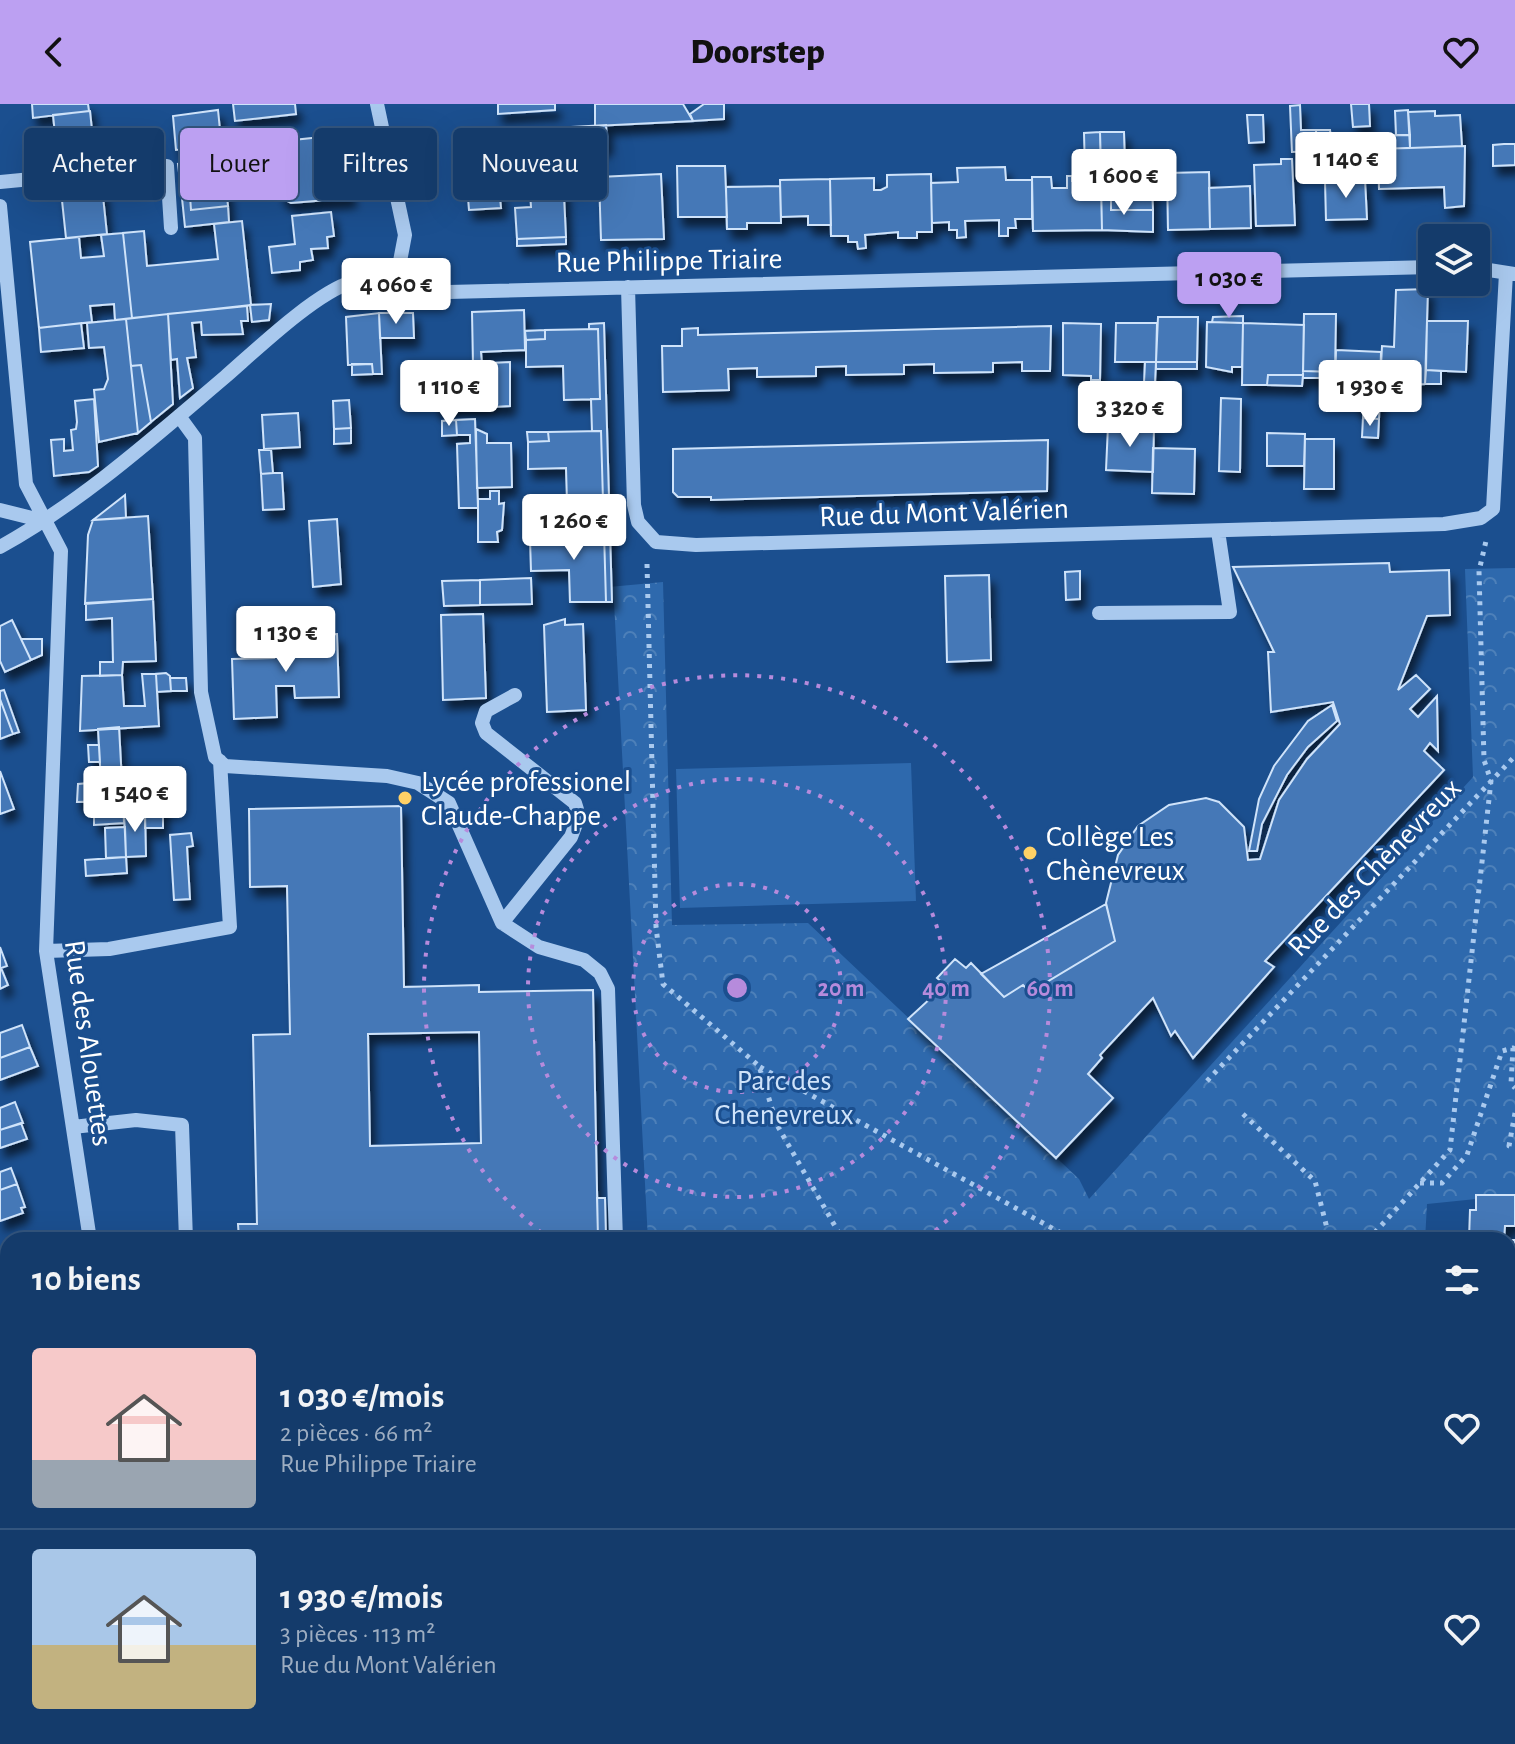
<!DOCTYPE html>
<html lang="fr">
<head>
<meta charset="utf-8">
<style>
  body { margin:0; font-family:"Alegreya Sans",sans-serif; background:#1d4271; color:#f1f3f6; height:100vh; display:flex; flex-direction:column; font-size:30px; white-space:nowrap }
  * { box-sizing:border-box; margin:0 }
  p { font-size:26px; color:#9dadc1 }
  .icon { flex:none; width:44px; height:44px; fill:none; stroke:currentColor; stroke-width:2; stroke-linecap:round; stroke-linejoin:round }
  .map { position:relative; flex:1; overflow:hidden }
  .sheet { position:absolute; left:0px; top:1128px; width:1516px; height:512px; display:flex; flex-direction:column; background:#143b6b; border-radius:24px 24px 0 0; box-shadow:0 8px 32px #0002,0 0 0 2px #33557e }
  .sheet>* { flex:none }
  .top-card { position:absolute; left:24px; top:24px; width:800px; height:72px; display:flex; gap:16px }
  .fabs { position:absolute; left:1418px; top:120px; display:grid; gap:16px }
  .fabs a { display:grid; place-items:center; width:72px; height:72px; border-radius:8px; background:#143b6b; box-shadow:0 8px 32px #0002,0 0 0 2px #33557e; font-size:40px }
  .price { position:absolute; translate:-50% -68px; padding:0 18px; border-radius:8px; background:#fff; color:#222; font-size:26px; line-height:52px; filter:drop-shadow(0 2px 4px #0008) }
  .price::after { content:''; position:absolute; left:50%; top:48px; width:24px; height:18px; margin-left:-12px; background:inherit; clip-path:polygon(0 0,100% 0,50% 100%) }
  .price.current { background:#bca0f2; color:#111 }
  ul { padding:0; list-style:none }
  li { display:flex; align-items:center; gap:24px; height:200px; padding:0 32px }
  li+li { border-top:2px solid #33557e }
  li span { display:grid; place-items:center; flex:none; width:224px; height:160px; border-radius:8px; color:#555 }
  li>.icon { margin-inline-start:auto }
  span .icon { width:96px; height:96px; fill:#fffc; stroke-width:1 }
  li b { font-size:34px }
  h2 { display:flex; justify-content:space-between; align-items:center; height:96px; padding:0 32px; font-size:34px }
  .chip { padding:0 28px; border-radius:8px; background:#143b6b; box-shadow:0 8px 32px #0002,0 0 0 2px #33557e; font-size:28px; line-height:72px }
  .chip.current { background:#bca0f2; color:#111 }
  header { display:flex; justify-content:space-between; align-items:center; height:104px; padding:0 32px; background:#bca0f2; color:#111; font-size:36px; font-weight:800 }
  .map>svg:first-child { display:block }
  .forest { fill:url(#forest-crowns) }
  .pitch { fill:#2e69ad }
  .building { fill:#4478b7; stroke:#cfe3fa; stroke-width:2; fill-rule:evenodd; filter:url(#shadow) }
  .lines { fill:none; stroke-linecap:round; stroke-linejoin:round }
  .path { stroke:#a9c9ee; stroke-width:5; stroke-dasharray:4 6; stroke-linecap:butt }
  .minor { stroke:#a9c9ee; stroke-width:14 }
  .ring { fill:none; stroke:#b68bdc; stroke-width:4; stroke-dasharray:4 8 }
  .poi-dot { fill:#ffd166; stroke:#1b4f8f; stroke-width:3 }
  .labels { text-anchor:middle; stroke-width:6; stroke-linejoin:round; paint-order:stroke }
  .street-label { font-size:30px; fill:#fff; stroke:#1b4f8f }
  .poi-label { font-size:30px; fill:#fff; stroke:#1b4f8f; text-anchor:start }
  .park-label { font-size:30px; fill:#cfe3fa; stroke:#1b4f8f }
  .centre { fill:#b68bdc; stroke:#1b4f8f; stroke-width:4 }
  .ring-label { font-size:24px; text-anchor:middle; font-weight:bold; fill:#b68bdc; stroke:#1b4f8f; stroke-width:6; stroke-linejoin:round; paint-order:stroke }
</style>
</head>
<body>
<header><svg class="icon" aria-label="back" viewBox="0 0 24 24"><path d="M15 5l-7 7 7 7"/></svg>Doorstep<svg class="icon" aria-label="heart" viewBox="0 0 24 24"><path d="M12 20l-8-8c-3-5 5-10 8-4 3-6 11-1 8 4z"/></svg></header>
<div class="map">
<svg width="1515" height="1640" viewBox="0 0 1515 1640">
  <defs>
    <pattern id="forest-crowns" width="20" height="18" patternUnits="userSpaceOnUse" patternTransform="scale(2)"><rect width="20" height="18" fill="#2e69ad"/><path d="M2 6a3 3 0 1 1 6 0M12 15a3 3 0 1 1 6 0" fill="none" stroke="#4d80b9"/></pattern>
    <filter id="shadow"><feDropShadow dx="5" dy="9" stdDeviation="4" flood-color="#0009"/></filter>
  </defs>
  <rect width="100%" height="100%" fill="#1b4f8f"/>
  <path class="forest" d="M1515 464V1091L1427 1100 1425 1136H648L614 498 609 483 663 478 672 821 808 819 1079 1075 1089 1095 1473 673 1465 465Z"/>
  <path class="pitch" d="M911 659 916 797 680 804 676 665Z"/>
  <path class="building" d="M32 0H88L89 7 33 14Z
    M233 0H295L296 10 235 17Z
    M498 0H555V6L498 10Z
    M595 0H683L693 17 595 22Z
    M704 0H724V15L693 17 690 10Z
    M1351 0H1369L1370 22 1353 23Z
    M1300 1 1301 26H1316L1317 47 1292 48 1290 2Z
    M218 6 223 56 186 60 185 45 176 46 173 12Z
    M1408 6 1410 31H1396L1395 7Z
    M90 7 95 55 58 59 53 11Z
    M1435 7V12L1460 11 1462 42 1410 44 1408 8Z
    M1247 11H1263L1264 38 1249 39Z
    M606 21 607 40 602 44 575 45 572 23Z
    M572 23 576 56 542 59 539 25Z
    M1316 26H1330L1331 33 1371 32 1372 45 1317 47Z
    M1100 28 1102 126 1033 127 1032 73H1051L1052 84H1067V72H1072V77H1078L1079 84 1092 83 1091 67 1085 68 1084 29Z
    M1100 28H1124L1125 62 1101 63Z
    M340 31 351 94 291 99 282 94 279 84 288 77 284 37Z
    M1410 31V44L1372 45 1371 32Z
    M501 39 503 61H497L501 104 469 106 464 44Z
    M1504 40H1515V61L1493 62V41Z
    M1465 42 1464 102 1445 104 1444 83 1379 85 1378 45Z
    M1281 55H1292L1295 121 1256 122 1254 61 1281 60Z
    M223 56 228 102 191 106 190 92 182 94 178 60Z
    M677 62H725L727 113H678Z
    M1117 62V84H1101V63Z
    M1005 63 1006 76H1032V115H1015L1016 124H1008V132H999V116L965 117 966 133 957 134V126H949V118L932 119 931 79 958 78 957 64Z
    M1209 68 1210 125 1168 126 1167 69Z
    M661 70 664 135 601 136 599 73Z
    M931 70 932 128H917V134H898V128L865 131 866 144 858 145 857 138H848V132H831L830 75 874 74V86H881L887 83V71Z
    M563 71 566 133 517 135 515 104 531 103 530 88H540L539 73Z
    M830 75 831 121H808V112L781 113 780 76Z
    M1365 75 1367 115 1326 116 1325 77Z
    M780 82 781 119H747V125H727L726 83Z
    M1250 82 1251 124 1210 125 1209 84Z
    M102 83 107 130 66 134 61 87Z
    M1152 83 1153 106H1111V84Z
    M1101 84H1111V106H1153V128L1102 126Z
    M190 92 191 106 228 102 229 118 185 123 182 94Z
    M331 108 334 132 327 133 328 144 311 145 313 156 300 158V166L272 169 269 143 295 140 292 112Z
    M242 117 251 201 132 214 123 129 144 127 147 162 218 155 214 120Z
    M123 129 132 214 115 216 114 200 90 202 92 218 39 224 30 138 79 133 81 154 104 152 101 131Z
    M566 133V140L517 142V135Z
    M1428 185 1425 280 1380 283 1382 242 1394 243 1396 186Z
    M271 200 269 216 252 218 250 201Z
    M247 202 248 217H241L243 230 202 231 201 218 192 219 196 253 187 254 193 284 180 294 177 255 171 256 168 210Z
    M524 206 525 246 481 248 482 260H473L472 208Z
    M379 209H413L414 234H380Z
    M379 209 382 270H373L372 260 348 261 346 213Z
    M168 210 173 300 151 318 141 261 131 262 126 215Z
    M1304 210H1336L1335 268 1303 267Z
    M1243 212V219L1212 218 1213 213Z
    M1158 213H1198L1197 258H1156Z
    M126 215 138 329 99 338 94 286 104 285 108 275 104 243 89 244 87 219Z
    M1427 217H1468L1466 268 1426 266Z
    M1207 218 1243 219 1242 263H1232V268L1206 263Z
    M81 219 84 244 41 248 39 224Z
    M604 219 612 498H606L604 428 595 429 594 397H603L601 327H592L591 295H600L598 225H589V220Z
    M1063 219 1101 220 1100 276H1091V272L1063 271Z
    M1116 219H1157L1156 258H1115Z
    M1243 219 1304 221 1303 271H1268L1267 281H1242Z
    M1051 222 1050 267H1022V258L993 259V268L934 269V260L904 261V270L846 271V262L816 263V272L757 273V264L728 265 729 286 663 288 662 242H682V225L698 224V231Z
    M598 225 600 295 564 296 563 262 526 263V236L545 235V226Z
    M545 226V235L526 236 525 227Z
    M1336 246 1381 248 1379 315 1363 314V304L1357 303V294L1335 293Z
    M510 258V302L475 304 473 260Z
    M1145 258H1156L1155 279H1144Z
    M1156 258H1197V265H1156Z
    M352 260H372L373 270 352 271Z
    M473 260 475 304H437L436 261Z
    M141 261 151 318 138 329 131 262Z
    M1426 266 1441 267V280H1425Z
    M1303 267 1335 268V274H1303Z
    M1268 271H1303L1302 282 1267 281Z
    M1082 282 1110 283 1109 302H1081Z
    M1110 293 1129 294V303L1109 302Z
    M1221 294 1241 295 1240 368 1219 367Z
    M94 295 98 362 89 368 54 372 51 336 64 335V347L73 346 71 326 76 325 77 318 75 297Z
    M349 296 351 324 334 325 333 297Z
    M298 309 300 343 264 345 262 311Z
    M1363 314 1379 315 1378 334 1362 333Z
    M475 315 478 404H459L457 340 470 339V331H457L456 316Z
    M456 316 457 331 442 332V317Z
    M1108 322 1154 323 1153 368 1106 366Z
    M351 324V339L334 340V325Z
    M476 325 487 330V339H511L512 383 477 384Z
    M601 327 603 397 567 398 566 364 528 365V338L549 337 548 328Z
    M527 328H548L549 337 528 338Z
    M1267 329 1305 330 1304 362H1267Z
    M1305 335H1334V385H1304Z
    M1048 336 1047 387 711 396V393H678L673 388V345Z
    M1153 344 1195 345 1194 390 1152 389Z
    M259 346H271L273 369 261 370Z
    M273 369H282L284 405 263 406 261 370Z
    M490 387H499V400L504 399 502 426 497 428 498 438H478V395H490Z
    M125 391 126 414 93 416Z
    M148 412 153 495 85 500 88 431 93 416Z
    M337 415 341 480 313 483 309 417Z
    M604 428 606 498H570L569 466 531 467 530 435H546V430Z
    M1389 459 1390 468 1449 466 1450 511 1427 512 1398 586 1416 571 1430 585 1410 605 1418 613 1437 592 1438 647 1430 639 1424 647 1444 666 1265 857 1274 863 1193 954 1175 927 1171 932 1153 894 1100 951 1102 954 1088 970 1113 994 1056 1054 908 915 945 881 937 874 955 855 966 864 971 859 1004 893 1023 881 1028 886 1040 882 1115 837 1106 799 1118 751 1138 722 1169 701 1206 694 1219 698 1244 723 1248 756 1260 755 1279 696 1307 655 1340 620 1333 598 1271 608 1268 548H1274L1233 463Z
    M1080 467V495L1066 496 1065 468Z
    M989 471 991 556 947 558 945 472Z
    M531 474 532 500 480 501V476Z
    M480 476V501L444 502 442 477Z
    M153 495 156 557 123 558 122 571 100 572V558H113L112 514 86 516V499Z
    M483 510 486 594 443 596 441 511Z
    M565 515V521L583 520 586 606 547 608 544 521Z
    M12 516 31 556 5 568 0 557V522Z
    M337 530 339 593 295 594 294 582H276L277 613 234 615 232 555 274 554 273 532Z
    M21 535H42V551L31 556Z
    M166 569 170 572 171 587 157 588 156 570Z
    M142 570H156L159 622 80 627 82 572 122 571 124 602H145Z
    M170 574H186L187 587H171Z
    M4 586 19 628 13 630 0 595V587Z
    M0 595 13 630 0 635Z
    M1332 601 1337 617 1308 643 1287 671 1262 720 1257 747H1249L1259 695 1274 662 1308 617Z
    M119 623 123 696 77 698 78 680 101 678 98 625Z
    M88 641H99L100 658H89Z
    M149 663 150 686H162L163 707 124 708 123 687H136L135 664Z
    M0 667 14 705 0 710Z
    M123 696 124 719 94 721V708H100V697Z
    M401 702 404 883 479 881V888L593 886 598 1136H239L238 1120H257L253 931 290 930 287 782 250 783 249 705ZM479 928 481 1039 370 1042 368 930Z
    M163 707V724H145V708Z
    M124 708H145L146 752 126 753Z
    M125 723 126 753 106 754 105 724Z
    M191 729 193 742 187 743 190 795 174 796 170 731Z
    M126 753 127 769 86 772 85 756Z
    M1106 800 1115 837 1040 882 1028 886 1023 881 1004 893 981 870Z
    M0 843 7 862 1 864 8 881 0 885Z
    M22 921 30 943 0 954V929Z
    M30 943 38 962 0 976V954Z
    M15 998 23 1019 0 1026V1004Z
    M21 1019 27 1035 0 1044V1026Z
    M11 1064 17 1080 0 1086V1068Z
    M17 1080 25 1103 21 1104 23 1109 0 1117V1086Z
    M1476 1091H1515V1122H1505L1504 1136H1515V1197H1508V1136H1469L1470 1106H1476Z
    M597 1094H605L606 1133H598Z
    M1508 1211H1515V1384L1508 1388Z
    M1508 1471 1511 1476 1515 1473V1522L1508 1511Z
    M124 1632H142L144 1640H92Z
    M312 1632H345L348 1640H281Z
    M419 1632H429L431 1640H392Z
    M852 1632H1045L1050 1640H970L967 1634 957 1640H840Z
    M1275 1632H1287L1291 1640H1260Z
    M1311 1632H1331L1336 1640H1316Z
    M1378 1632H1395L1402 1640H1371Z
    M1422 1632H1472L1463 1640H1412Z"/>
  <g class="lines">
    <path class="path" d="M647 460 656 823 663 880 759 962 777 1021 843 1136
      M760 963 1070 1134
      M1207 977 1515 652
      M1515 1009 1509 1042 1515 1044
      M1243 1010 1315 1077 1330 1136
      M1420 1079H1442L1467 1051 1502 947 1513 944 1511 980 1515 984
      M1368 1136 1450 1046 1491 677 1484 656 1479 467 1486 437"/>
    <path class="minor" d="M377 0 405 131 397 173
      M0 78 167 62 171 124
      M0 102 26 380 61 447 46 847 90 1136
      M1476 164 1515 170
      M628 183 634 401 638 418 656 438 696 441 1444 420 1481 414 1493 405 1506 169
      M179 312 195 334 201 588 215 653 225 662 387 672 418 679 449 699 502 819 539 843 584 856 600 869 608 885 616 1136
      M0 406 44 417
      M0 443C83 397 153 334 225 273 255 247 315 189 352 178 386 169 416 179 448 188L1432 163
      M1099 509 1230 508 1218 427
      M502 819 571 733 579 712 575 699 486 629 482 619 486 607 515 591
      M46 847 109 845 230 823 220 657
      M73 1023 136 1016 182 1021 186 1136
      M1508 1434 1515 1430
      M1508 1564 1515 1575
      M200 1632 202 1640
      M1067 1632 1071 1640
      M1151 1640 1164 1632"/>
  </g>
  <g class="ring">
    <circle cx="737" cy="884" r="104"/>
    <circle cx="737" cy="884" r="209"/>
    <path d="M551 1136A313 313 0 1 1 923 1136"/>
  </g>
  <g class="poi-dot">
    <circle cx="405" cy="694" r="8"/>
    <circle cx="1030" cy="749" r="8"/>
  </g>
  <g class="labels">
    <g class="street-label">
      <text transform="translate(669 156) rotate(-1)" y="10">Rue Philippe Triaire</text>
      <text transform="translate(944 408) rotate(-2)" y="10">Rue du Mont Valérien</text>
      <text transform="translate(1374 763) rotate(-46)" y="10">Rue des Chènevreux</text>
      <text transform="translate(89 939) rotate(82)" y="10">Rue des Alouettes</text>
    </g>
    <g class="poi-label">
      <text x="421" y="687">Lycée professionel<tspan x="421" dy="34">Claude-Chappe</tspan></text>
      <text x="1046" y="742">Collège Les<tspan x="1046" dy="34">Chènevreux</tspan></text>
    </g>
    <g class="park-label">
      <text x="784" y="986">Parc des<tspan x="784" dy="34">Chenevreux</tspan></text>
    </g>
  </g>
  <circle cx="737" cy="884" r="12" class="centre"/>
  <g class="ring-label">
    <text x="841" y="892">20 m</text>
    <text x="946" y="892">40 m</text>
    <text x="1050" y="892">60 m</text>
  </g>
</svg>
<div class="fabs">
<a><svg class="icon" aria-label="layers" viewBox="0 0 24 24"><path d="M12 4l9 5-9 5-9-5zM3 14l9 5 9-5"/></svg></a>
</div>
<b class="price" style="left:1346px;top:96px">1 140 €</b>
<b class="price" style="left:1124px;top:113px">1 600 €</b>
<b class="price current" style="left:1229px;top:216px">1 030 €</b>
<b class="price" style="left:396px;top:222px">4 060 €</b>
<b class="price" style="left:449px;top:324px">1 110 €</b>
<b class="price" style="left:1370px;top:324px">1 930 €</b>
<b class="price" style="left:1130px;top:345px">3 320 €</b>
<b class="price" style="left:574px;top:458px">1 260 €</b>
<b class="price" style="left:286px;top:570px">1 130 €</b>
<b class="price" style="left:135px;top:730px">1 540 €</b>
<div class="top-card">
<a class="chip">Acheter</a>
<a class="chip current">Louer</a>
<a class="chip">Filtres</a>
<a class="chip">Nouveau</a>
</div>
<section class="sheet">
<h2>10 biens<svg class="icon" aria-label="filters" viewBox="0 0 24 24"><path d="M4 7h16M4 17h16"/><circle cx="9" cy="7" r="2"/><circle cx="15" cy="17" r="2"/></svg></h2>
<ul>
<li><span style="background:linear-gradient(#f6c9c9 70%,#9aa5b1 0)"><svg class="icon" aria-label="home" viewBox="0 0 24 24"><path d="M3 11l9-7 9 7M6 9v11h12V9"/></svg></span><div><b>1 030 €/mois</b><p>2 pièces · 66 m²</p><p>Rue Philippe Triaire</p></div><svg class="icon" aria-label="heart" viewBox="0 0 24 24"><path d="M12 20l-8-8c-3-5 5-10 8-4 3-6 11-1 8 4z"/></svg></li>
<li><span style="background:linear-gradient(#a9c7e8 60%,#c2b280 0)"><svg class="icon" aria-label="home" viewBox="0 0 24 24"><path d="M3 11l9-7 9 7M6 9v11h12V9"/></svg></span><div><b>1 930 €/mois</b><p>3 pièces · 113 m²</p><p>Rue du Mont Valérien</p></div><svg class="icon" aria-label="heart" viewBox="0 0 24 24"><path d="M12 20l-8-8c-3-5 5-10 8-4 3-6 11-1 8 4z"/></svg></li>
</ul>
</section>
</div>
</body>
</html>
